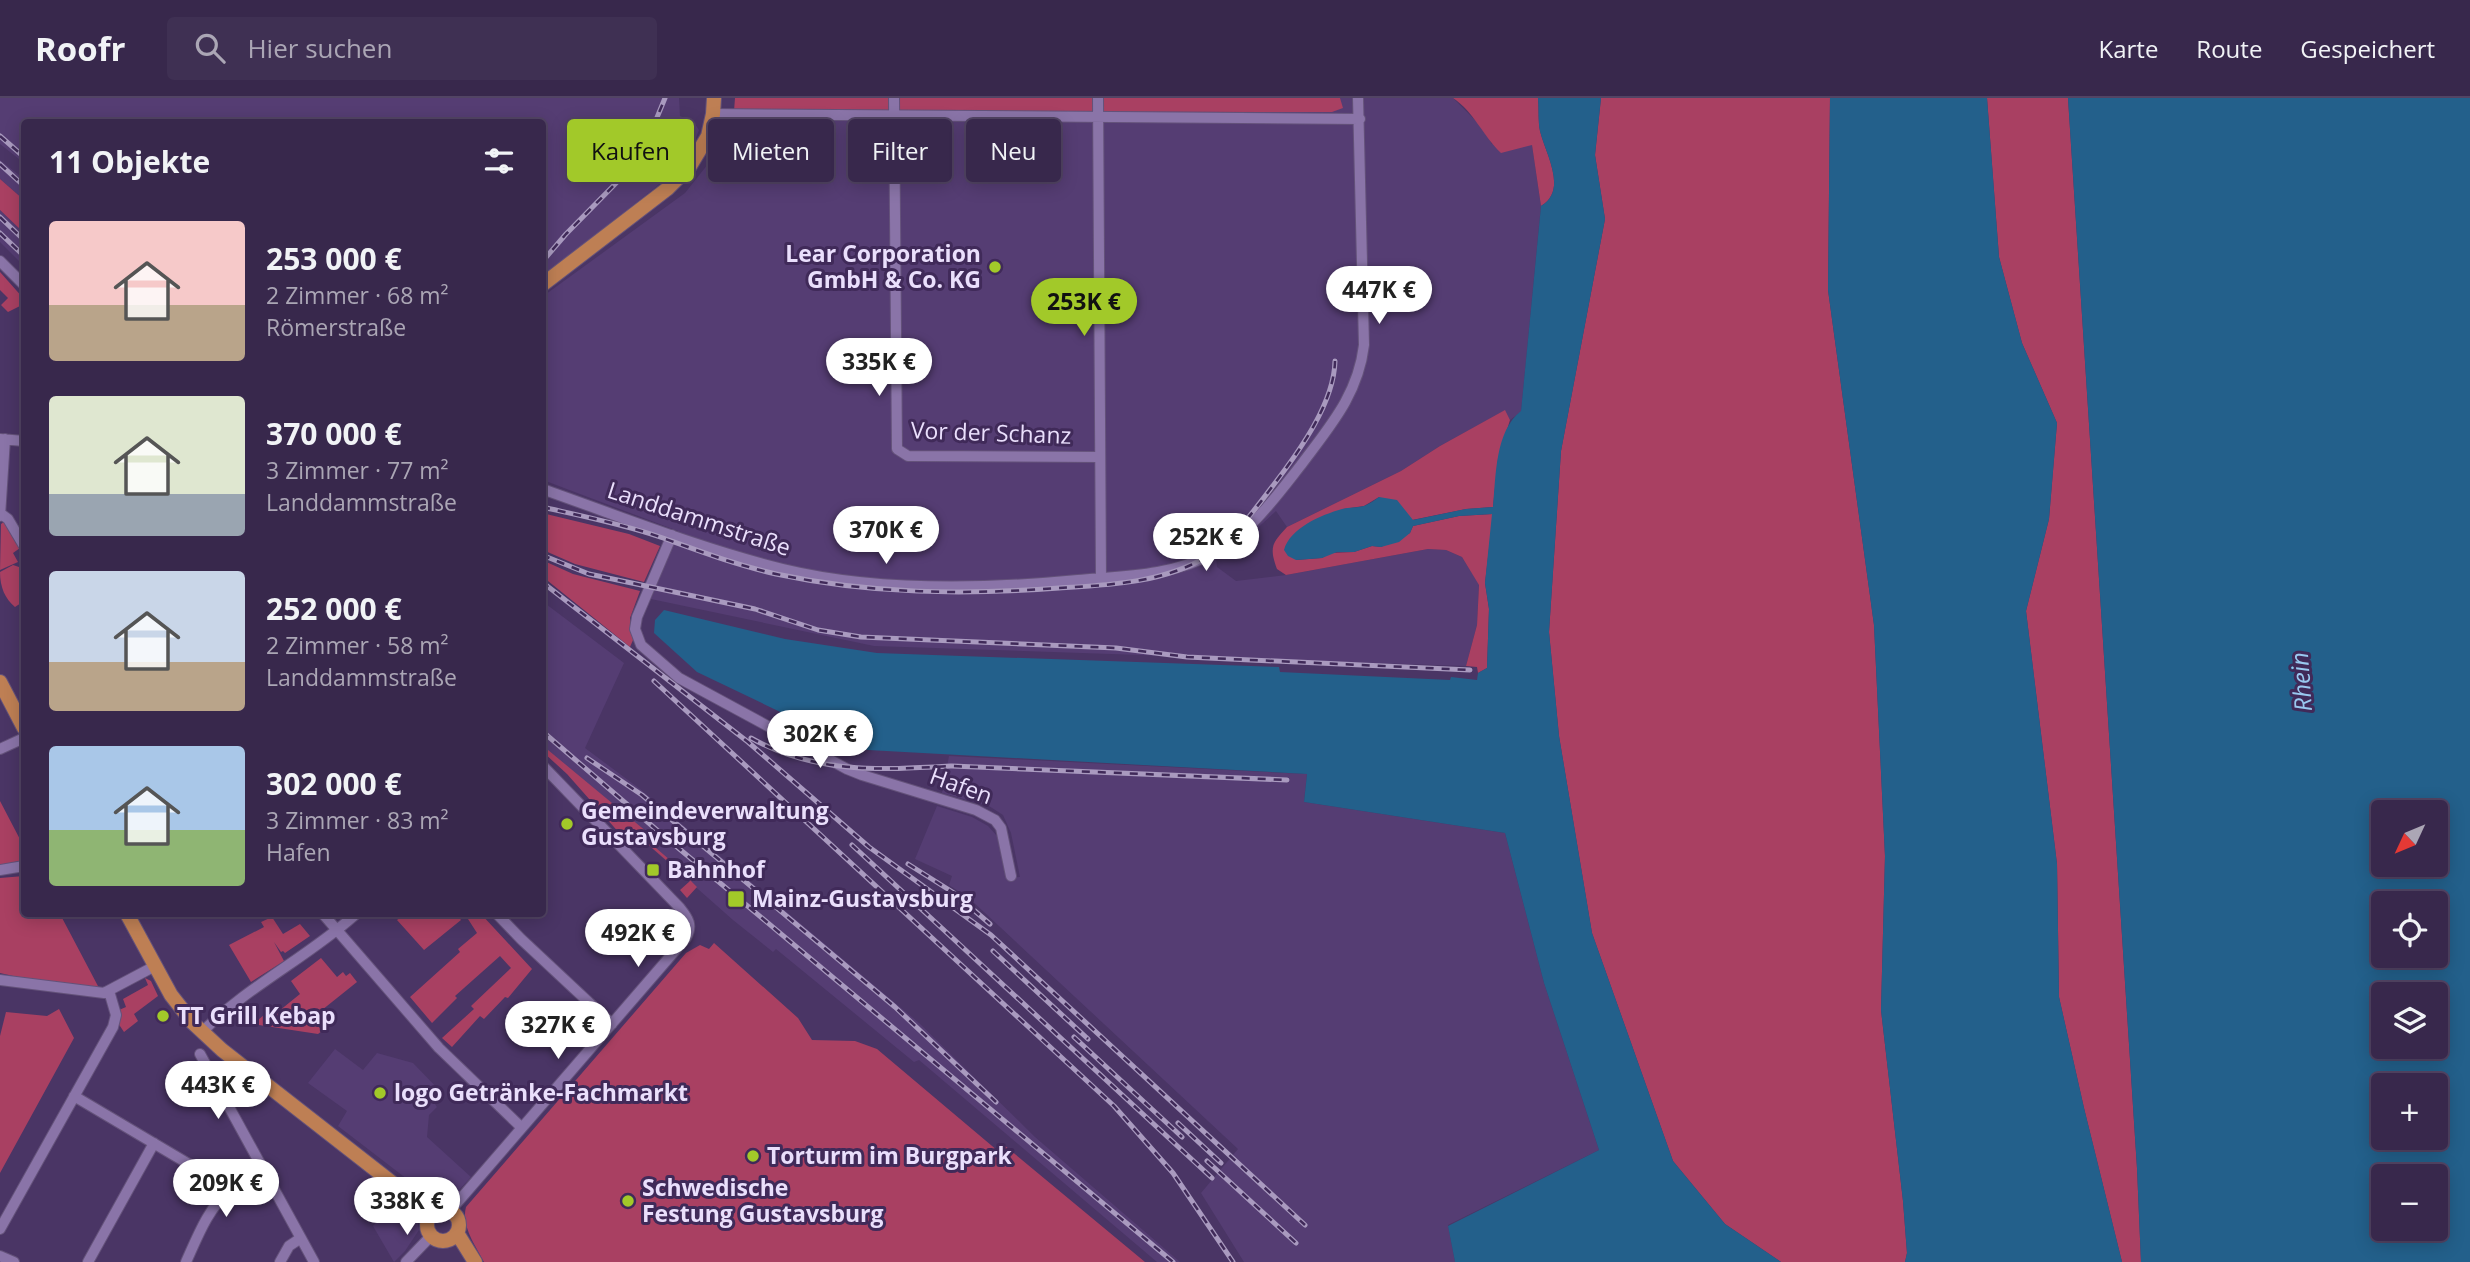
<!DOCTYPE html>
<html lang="de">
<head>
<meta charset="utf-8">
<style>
  body { margin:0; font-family:"Open Sans",sans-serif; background:#3f3053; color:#f1f3f6; height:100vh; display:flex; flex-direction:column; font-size:26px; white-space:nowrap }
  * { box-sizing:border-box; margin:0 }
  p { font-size:23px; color:#aba6b5 }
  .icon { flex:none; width:38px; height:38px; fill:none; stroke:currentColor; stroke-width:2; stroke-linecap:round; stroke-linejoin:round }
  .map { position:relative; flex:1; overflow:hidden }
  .panel { position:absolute; left:21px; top:21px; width:525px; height:798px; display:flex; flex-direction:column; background:#38284c; border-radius:7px; box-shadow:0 4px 18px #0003,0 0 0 2px #524464 }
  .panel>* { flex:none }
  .hud { position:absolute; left:567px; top:21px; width:665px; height:63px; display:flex; gap:14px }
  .needle { width:46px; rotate:226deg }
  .fabs { position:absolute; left:2371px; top:702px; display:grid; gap:14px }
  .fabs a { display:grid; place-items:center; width:77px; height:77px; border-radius:7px; background:#38284c; box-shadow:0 4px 18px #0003,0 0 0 2px #524464; font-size:35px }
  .price { position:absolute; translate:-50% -60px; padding:0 16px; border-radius:24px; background:#fff; color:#222; font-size:23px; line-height:46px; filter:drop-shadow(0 2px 4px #0008) }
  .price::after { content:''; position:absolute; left:50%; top:42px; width:21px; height:16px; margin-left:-10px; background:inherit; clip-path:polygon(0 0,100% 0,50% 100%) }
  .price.current { background:#a2c929; color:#111 }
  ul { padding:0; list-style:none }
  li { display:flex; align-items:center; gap:21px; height:175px; padding:0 28px }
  li span { display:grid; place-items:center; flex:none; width:196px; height:140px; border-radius:7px; color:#555 }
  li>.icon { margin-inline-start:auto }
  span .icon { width:84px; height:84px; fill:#fffc; stroke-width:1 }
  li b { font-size:30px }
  h2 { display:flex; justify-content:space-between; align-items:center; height:84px; padding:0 28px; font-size:30px }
  .tag { padding:0 24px; border-radius:7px; background:#38284c; box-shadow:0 4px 18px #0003,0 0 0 2px #524464; font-size:24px; line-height:63px }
  .tag.current { background:#a2c929; color:#111 }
  header { display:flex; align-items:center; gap:42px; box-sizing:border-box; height:98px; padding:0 35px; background:#38284c; border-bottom:2px solid #524464 }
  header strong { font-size:33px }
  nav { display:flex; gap:38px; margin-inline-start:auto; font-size:24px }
  .search { width:490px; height:63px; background:#3f3053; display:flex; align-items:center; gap:18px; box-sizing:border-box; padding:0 24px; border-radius:7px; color:#aba6b5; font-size:26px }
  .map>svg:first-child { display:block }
  .built { fill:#553d73 }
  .green { fill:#a94062 }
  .water { fill:#23608b; fill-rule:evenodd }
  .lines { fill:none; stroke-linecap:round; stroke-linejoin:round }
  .minor-casing { stroke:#64527a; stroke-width:12 }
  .major-casing { stroke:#64527a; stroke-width:16 }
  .minor { stroke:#8a74a8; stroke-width:10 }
  .major { stroke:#be7f54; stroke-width:14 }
  .rail-casing { stroke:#a99abf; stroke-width:5 }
  .rail { stroke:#402a59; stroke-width:2.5; stroke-dasharray:8; stroke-linecap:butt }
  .poi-dot { fill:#a2c929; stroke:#402a59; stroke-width:2.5 }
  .labels { text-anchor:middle; stroke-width:6; stroke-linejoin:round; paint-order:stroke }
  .poi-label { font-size:23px; font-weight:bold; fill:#eadffc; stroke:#402a59; text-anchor:start }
  .street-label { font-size:23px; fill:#eadffc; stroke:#402a59 }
  .water-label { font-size:24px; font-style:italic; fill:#99c9f0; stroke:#402a59 }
</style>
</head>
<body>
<header>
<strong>Roofr</strong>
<div class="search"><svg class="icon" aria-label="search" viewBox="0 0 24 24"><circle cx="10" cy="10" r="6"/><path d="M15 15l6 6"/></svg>Hier suchen</div>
<nav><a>Karte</a><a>Route</a><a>Gespeichert</a></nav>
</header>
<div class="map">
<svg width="2470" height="1164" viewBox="0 0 2470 1164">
  <rect width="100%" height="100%" fill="#4a3565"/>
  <path class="built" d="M0 0H679L680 18 693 23 699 32 692 50 678 68 656 89 543 178 542 24H24V65L0 46Z
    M788 0H1453L1480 27 1492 46 1532 47 1541 108 1521 314 1510 322 1504 313 1440 348 1401 373 1287 429 1276 413 1239 447 1216 460 1217 469 1236 483 1286 477 1428 451 1446 452 1462 459 1479 486 1477 527 1466 568 874 548 651 501 678 433 543 382 542 199 685 95 708 66 723 36 728 32 737 28 790 29Z
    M0 62 24 81V102L0 81Z
    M0 112 24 135V168L0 144Z
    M542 503 624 565 585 650 640 691 919 925 1035 1039 1180 1164H1157L919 962 914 964 776 851 773 854 733 822 543 654Z
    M949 658 1307 676 1304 704 1505 735 1544 885 1599 1052 1448 1127 1455 1164H1244L1201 1095 1238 1051 970 801 949 787 952 778 915 761 937 708 972 719 988 728 997 738 1006 780 1020 779 1011 735 1003 717 989 708 942 695Z
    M335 951 363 972 377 955 413 965 443 996 435 1006 437 1009 429 1017 427 1039 471 1079 450 1102 433 1101 338 1028 347 1013 308 985Z
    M394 1104 417 1121 419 1132 405 1153 394 1164 373 1128Z"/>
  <path class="green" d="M735 0H1340L1343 10 1332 14 734 13Z
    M1453 0H1538C1539 11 1538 23 1540 33 1546 57 1568 92 1541 108L1532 47 1501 55C1483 38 1474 14 1453 0Z
    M1601 0H1830L1828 192 1874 527 1885 758 1881 912 1903 1103 1907 1155 1905 1164H1781L1725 1126 1673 1063 1592 835 1559 638 1549 534 1561 353 1605 121 1595 57Z
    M1987 0H2068L2137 1070 2141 1164H2122L2084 1010 2059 899 2057 766 2026 513 2049 421 2057 325 2022 245 1999 159Z
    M0 81 24 102V135L0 112Z
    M0 174 24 201V206L8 214 1 207 8 200 0 192Z
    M1505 312 1510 322 1498 361 1493 409 1466 411 1412 422 1379 399 1364 408 1343 411 1296 462 1322 460 1330 455 1354 454 1372 448 1381 449 1410 435 1413 428 1459 418 1493 416 1485 485 1489 511 1487 570 1478 575 1477 569 1466 568 1477 527 1479 487 1462 459 1446 452 1428 451 1286 477 1277 471C1269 449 1272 445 1287 429L1401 373 1440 348Z
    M542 415 629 436 660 448 644 484 575 466 543 452Z
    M5 423 20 450 13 455 18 464 0 472 1 426Z
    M542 462 573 476 640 493 630 520 633 542 630 549 543 479Z
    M13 467 19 469 24 479V503L15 509C5 501 0 489 0 474Z
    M542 647 653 739 649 744 692 781 691 783 697 789 687 800 680 792 690 783 628 729 621 737 567 676 543 654Z
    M0 703 24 749V762L0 767Z
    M24 778V816H60L99 890 35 883 0 875V780Z
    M405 816H461L458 818 461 822 424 852 397 822Z
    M474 816H481L532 871 508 900 505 899 484 921 480 918 452 949 442 940 474 911 471 908 511 870 500 858 455 898 457 900 432 925 410 899 460 854 458 851 477 835 468 821Z
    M272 819 283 836 300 826 310 838 285 855 283 853 281 854 274 844 284 863 251 884 229 847 264 829 261 824Z
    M714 845 798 920 812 942 855 943 877 951 998 1053 1004 1047 1145 1164H484C475 1147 461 1128 466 1109L686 855 700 847 709 851Z
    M321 860 337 879 343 874 346 878 350 875 357 884 312 920 322 933 318 936 253 926 275 908 279 913 300 896 291 883Z
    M145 880 151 883 158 898 134 916 138 923 124 934 118 925 119 912 126 909 123 901 148 887Z
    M59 911 74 940 0 1075V938L6 914 47 918Z"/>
  <path class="water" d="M1538 0H1601L1595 57 1605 121 1561 353 1549 534 1559 638 1592 835 1673 1063 1725 1126 1781 1164H1455L1448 1128 1599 1052 1544 885 1505 735 1304 704 1307 676 868 652 843 644 697 574 654 535 655 522 664 512 785 541 877 555 1279 569 1280 574 1450 582 1451 579 1477 582 1478 575 1487 570 1489 511 1485 485 1492 416 1459 418 1413 428 1410 435 1399 444 1381 449 1372 448 1354 454H1337L1322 460 1296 462 1288 458 1284 452C1290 430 1321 417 1342 411 1349 409 1358 410 1364 408 1369 406 1375 402 1379 399L1397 402 1413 422 1466 411 1493 409C1496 378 1495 333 1521 313L1541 108C1568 92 1546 57 1540 33 1538 23 1539 11 1538 0Z
    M1830 0H1987L1999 159 2022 245 2057 325 2049 421 2026 513 2057 766 2059 899 2084 1010 2122 1164H1905L1907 1155 1903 1103 1881 912 1885 758 1874 527 1828 192Z
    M2068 0H2470V1164H2141L2137 1070ZM2384 714H2436V766H2384ZM2384 805H2436V858H2384ZM2384 896H2436V948H2384ZM2384 987H2436V1040H2384ZM2384 1078H2436V1130H2384Z"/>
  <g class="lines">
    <defs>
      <path id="minor" d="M894 0 897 351 908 358 1100 359
        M1098 0 1101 480
        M713 16 1360 21
        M0 163 24 187
        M0 341 24 343
        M542 391C622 419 701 451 783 471 874 493 985 491 1078 482 1122 478 1172 478 1212 456 1250 435 1275 400 1301 367 1330 328 1358 297 1364 247L1358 0
        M0 415 8 421 24 448
        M0 418 5 341
        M672 437 637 519 635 531 641 547 679 580 847 671 862 677 976 712 995 722 1001 730 1011 778
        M0 651 24 640
        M0 772 24 768
        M323 816 439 950 521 1029
        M497 816 521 841 612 926
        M0 882 104 895 155 868
        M202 934C248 888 308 859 356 816
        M200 956 314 1164
        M74 998 231 1091
        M450 1113 686 840C693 827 688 820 680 810L542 667
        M0 1131 113 929 116 917 109 893
        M0 1158 14 1164
        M88 1164 154 1045
        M186 1164C197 1140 208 1110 229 1093 239 1085 253 1081 264 1076
        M280 1164 289 1148 301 1140
        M406 1164 431 1138"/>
      <path id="major" d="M542 187 667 91 690 68 708 38 713 16 714 0
        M0 584 24 630
        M127 816 171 897 193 925 222 952 395 1087 428 1120
        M427 1127a16 16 0 1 1 32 0a16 16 0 1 1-32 0Z
        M457 1135 475 1164"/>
    </defs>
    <use href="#minor" class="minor-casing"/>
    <use href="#major" class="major-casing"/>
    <use href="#minor" class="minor"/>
    <use href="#major" class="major"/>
    <defs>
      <path id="rail" d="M0 38 24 59
        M0 66 24 88
        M0 119 24 142
        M0 135 24 158
        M542 164 566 136 623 78 649 39 665 0
        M542 409C582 418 622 426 660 439 699 453 736 467 776 476 870 496 964 497 1059 490 1109 487 1164 485 1208 458 1231 445 1259 406 1275 385 1300 352 1334 305 1335 263
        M542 457 589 476 755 511 818 532 861 539 1116 550 1187 559 1470 572
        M542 484 748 644 869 749 991 837 1305 1127
        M654 583 1114 1008 1173 1075 1233 1164
        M542 633 658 733 1173 1164
        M751 640C815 676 881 672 952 668L1287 682
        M587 660 642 697 895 909 996 1004
        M852 747 1212 1080
        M908 766 954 795 990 826
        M993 853 1088 941
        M1074 939 1182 1039
        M1178 1025 1221 1065
        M1207 1063 1296 1145"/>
    </defs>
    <use href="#rail" class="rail-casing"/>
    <use href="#rail" class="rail"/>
  </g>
  <g class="poi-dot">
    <circle cx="995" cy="169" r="7"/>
    <circle cx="567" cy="726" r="7"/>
    <rect x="646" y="765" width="14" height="14" rx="3.5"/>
    <rect x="727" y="792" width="18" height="18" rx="3.5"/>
    <circle cx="163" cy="918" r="7"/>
    <circle cx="380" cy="995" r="7"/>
    <circle cx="753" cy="1058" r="7"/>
    <circle cx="628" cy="1103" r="7"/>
  </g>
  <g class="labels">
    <g class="poi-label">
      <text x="981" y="164" text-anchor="end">Lear Corporation<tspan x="981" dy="26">GmbH &amp; Co. KG</tspan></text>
      <text x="581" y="721">Gemeindeverwaltung<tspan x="581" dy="26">Gustavsburg</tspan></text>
      <text x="667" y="780">Bahnhof</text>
      <text x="752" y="809">Mainz-Gustavsburg</text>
      <text x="177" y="926">TT Grill Kebap</text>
      <text x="394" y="1003">logo Getränke-Fachmarkt</text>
      <text x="767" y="1066">Torturm im Burgpark</text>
      <text x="642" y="1098">Schwedische<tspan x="642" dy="26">Festung Gustavsburg</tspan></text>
    </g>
    <g class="street-label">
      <text transform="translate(991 335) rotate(2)" y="8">Vor der Schanz</text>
      <text transform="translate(699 421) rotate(18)" y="8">Landdammstraße</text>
      <text transform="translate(961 688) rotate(20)" y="8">Hafen</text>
    </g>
    <g class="water-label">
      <text transform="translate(2302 584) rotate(-94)" y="8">Rhein</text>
    </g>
  </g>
</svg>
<div class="fabs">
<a><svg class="needle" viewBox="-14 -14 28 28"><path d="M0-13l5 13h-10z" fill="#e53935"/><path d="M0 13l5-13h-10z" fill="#aba6b5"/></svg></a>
<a><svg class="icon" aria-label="locate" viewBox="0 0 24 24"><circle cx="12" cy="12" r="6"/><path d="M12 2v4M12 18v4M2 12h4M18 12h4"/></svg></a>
<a><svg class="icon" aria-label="layers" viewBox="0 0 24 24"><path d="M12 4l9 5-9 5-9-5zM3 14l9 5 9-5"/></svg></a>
<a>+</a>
<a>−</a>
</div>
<b class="price" style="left:1379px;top:228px">447K €</b>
<b class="price current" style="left:1084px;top:240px">253K €</b>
<b class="price" style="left:879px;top:300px">335K €</b>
<b class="price" style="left:886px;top:468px">370K €</b>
<b class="price" style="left:1206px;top:475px">252K €</b>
<b class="price" style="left:820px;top:672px">302K €</b>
<b class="price" style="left:638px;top:871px">492K €</b>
<b class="price" style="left:558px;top:963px">327K €</b>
<b class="price" style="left:218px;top:1023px">443K €</b>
<b class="price" style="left:226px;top:1121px">209K €</b>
<b class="price" style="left:407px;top:1139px">338K €</b>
<div class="hud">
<a class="tag current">Kaufen</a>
<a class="tag">Mieten</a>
<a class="tag">Filter</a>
<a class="tag">Neu</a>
</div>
<section class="panel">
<h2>11 Objekte<svg class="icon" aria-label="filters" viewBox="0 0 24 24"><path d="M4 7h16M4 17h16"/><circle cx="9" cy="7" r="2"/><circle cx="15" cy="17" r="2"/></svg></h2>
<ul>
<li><span style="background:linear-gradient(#f6c9c9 60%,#b9a48a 0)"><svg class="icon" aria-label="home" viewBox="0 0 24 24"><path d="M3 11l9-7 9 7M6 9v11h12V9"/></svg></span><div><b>253 000 €</b><p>2 Zimmer · 68 m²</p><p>Römerstraße</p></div></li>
<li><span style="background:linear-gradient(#dfe7d0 70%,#9aa5b1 0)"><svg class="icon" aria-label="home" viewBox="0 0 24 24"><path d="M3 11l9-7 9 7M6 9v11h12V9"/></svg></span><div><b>370 000 €</b><p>3 Zimmer · 77 m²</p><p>Landdammstraße</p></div></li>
<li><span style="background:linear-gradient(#c9d6e8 65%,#b9a48a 0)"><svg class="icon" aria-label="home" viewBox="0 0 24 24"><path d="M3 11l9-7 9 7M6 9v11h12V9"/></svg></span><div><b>252 000 €</b><p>2 Zimmer · 58 m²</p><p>Landdammstraße</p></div></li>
<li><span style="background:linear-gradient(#a9c7e8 60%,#8fb573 0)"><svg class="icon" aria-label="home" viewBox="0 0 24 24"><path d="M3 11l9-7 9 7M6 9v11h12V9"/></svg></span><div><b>302 000 €</b><p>3 Zimmer · 83 m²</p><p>Hafen</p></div></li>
</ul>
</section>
</div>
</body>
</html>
